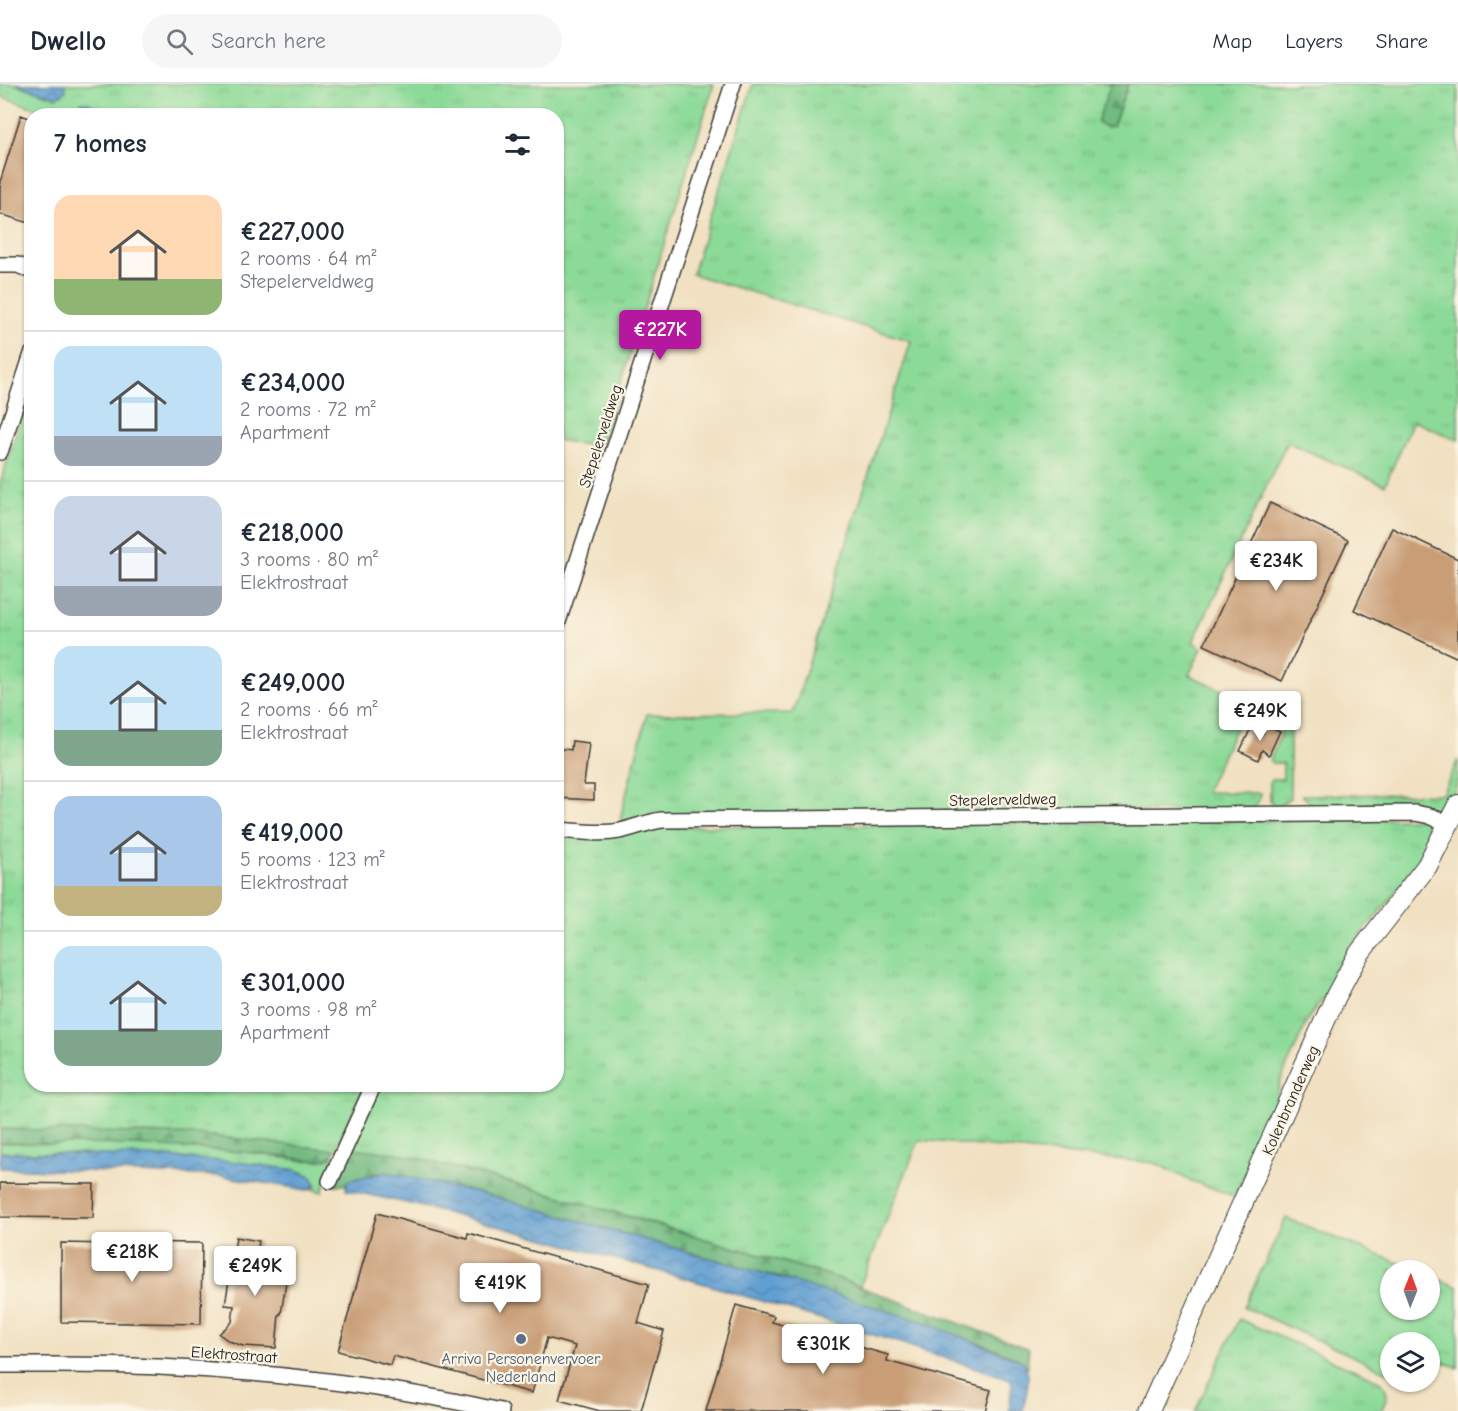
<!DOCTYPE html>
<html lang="en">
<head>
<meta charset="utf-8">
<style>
  body { margin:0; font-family:"Comic Neue",sans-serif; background:#f6f6f7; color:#1f2937; height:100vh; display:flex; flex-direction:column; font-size:22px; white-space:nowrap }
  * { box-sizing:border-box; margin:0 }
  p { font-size:20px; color:#747a83 }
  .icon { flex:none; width:33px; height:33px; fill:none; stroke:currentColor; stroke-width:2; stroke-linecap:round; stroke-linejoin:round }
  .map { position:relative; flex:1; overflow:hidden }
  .panel { position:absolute; left:24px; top:24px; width:540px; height:984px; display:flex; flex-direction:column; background:#fff; border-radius:24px; box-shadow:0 2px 4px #0004 }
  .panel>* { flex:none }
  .needle { width:39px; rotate:1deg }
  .tools { position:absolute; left:1380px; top:1176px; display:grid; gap:12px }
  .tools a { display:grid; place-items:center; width:60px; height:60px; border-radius:50%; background:#fff; box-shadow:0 2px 4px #0004; font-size:30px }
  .price { position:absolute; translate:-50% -51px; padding:0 14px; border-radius:6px; background:#fff; color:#222; font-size:20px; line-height:39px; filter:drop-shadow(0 2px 3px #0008) }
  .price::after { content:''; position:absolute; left:50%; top:36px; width:18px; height:14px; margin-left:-9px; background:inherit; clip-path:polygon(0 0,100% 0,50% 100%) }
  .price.on { background:#b5179e; color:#fff }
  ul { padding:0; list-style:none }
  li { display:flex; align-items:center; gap:18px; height:150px; padding:0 30px }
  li+li { border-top:2px solid #e0e1e3 }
  li span { display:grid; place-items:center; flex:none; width:168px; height:120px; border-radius:18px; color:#555 }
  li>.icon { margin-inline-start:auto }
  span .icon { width:72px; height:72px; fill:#fffc; stroke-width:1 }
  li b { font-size:26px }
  h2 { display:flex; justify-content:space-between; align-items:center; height:72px; padding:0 30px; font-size:26px }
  header { display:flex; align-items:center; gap:36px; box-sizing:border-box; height:84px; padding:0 30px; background:#fff; border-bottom:2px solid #e0e1e3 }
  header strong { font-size:28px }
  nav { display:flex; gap:33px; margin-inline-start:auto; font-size:21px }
  .search { width:420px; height:54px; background:#f6f6f7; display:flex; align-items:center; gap:15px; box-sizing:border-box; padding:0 21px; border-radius:33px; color:#747a83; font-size:22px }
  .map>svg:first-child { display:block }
  .grass { fill:url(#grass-tufts); stroke:#547b5a; stroke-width:1.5 }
  .forest { fill:url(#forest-firs); stroke:#466b4e; stroke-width:1.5 }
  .water { fill:url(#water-waves); stroke:#3e5e77; stroke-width:1.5 }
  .building { fill:#c99e77 }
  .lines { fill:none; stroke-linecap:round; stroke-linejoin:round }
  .minor-casing { stroke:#3c3a35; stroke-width:18 }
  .major-casing { stroke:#3c3a35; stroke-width:22 }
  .minor { stroke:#fff; stroke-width:15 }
  .major { stroke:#fff; stroke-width:20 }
  .service-dot { fill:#5c6f8a; stroke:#fcf5e5; stroke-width:2 }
  .labels { text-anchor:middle; stroke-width:4.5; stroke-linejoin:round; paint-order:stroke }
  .street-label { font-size:16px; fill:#1c1c1c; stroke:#fcf5e5 }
  .service-label { font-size:16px; fill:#4e5e75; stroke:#fcf5e5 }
</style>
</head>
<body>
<header>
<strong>Dwello</strong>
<div class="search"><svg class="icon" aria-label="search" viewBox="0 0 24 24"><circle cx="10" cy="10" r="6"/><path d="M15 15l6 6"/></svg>Search here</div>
<nav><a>Map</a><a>Layers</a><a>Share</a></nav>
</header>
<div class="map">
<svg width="1458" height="1327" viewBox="0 0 1458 1327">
  <defs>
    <pattern id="grass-tufts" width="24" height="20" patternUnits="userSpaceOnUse" patternTransform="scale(1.5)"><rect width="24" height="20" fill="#8cda98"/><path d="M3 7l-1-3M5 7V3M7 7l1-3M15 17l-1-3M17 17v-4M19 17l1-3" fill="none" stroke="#78ba82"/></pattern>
    <pattern id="forest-firs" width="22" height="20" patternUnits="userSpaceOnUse" patternTransform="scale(1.5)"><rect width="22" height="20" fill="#71ba80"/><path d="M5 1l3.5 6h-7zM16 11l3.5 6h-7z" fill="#619f6e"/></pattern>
    <pattern id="water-waves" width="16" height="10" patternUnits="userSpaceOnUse" patternTransform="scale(1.5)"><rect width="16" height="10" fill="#619fd2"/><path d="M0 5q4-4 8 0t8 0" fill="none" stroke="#4f81aa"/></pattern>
  </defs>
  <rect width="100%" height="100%" fill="#fcf5e5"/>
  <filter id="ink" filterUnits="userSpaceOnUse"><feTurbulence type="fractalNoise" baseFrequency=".0167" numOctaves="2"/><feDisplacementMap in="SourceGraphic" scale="12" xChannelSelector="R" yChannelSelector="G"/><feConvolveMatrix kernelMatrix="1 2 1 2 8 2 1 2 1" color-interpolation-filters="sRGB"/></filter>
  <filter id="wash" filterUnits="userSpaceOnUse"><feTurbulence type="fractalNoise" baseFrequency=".008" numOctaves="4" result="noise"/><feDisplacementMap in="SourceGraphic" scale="24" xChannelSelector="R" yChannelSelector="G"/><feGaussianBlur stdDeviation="1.35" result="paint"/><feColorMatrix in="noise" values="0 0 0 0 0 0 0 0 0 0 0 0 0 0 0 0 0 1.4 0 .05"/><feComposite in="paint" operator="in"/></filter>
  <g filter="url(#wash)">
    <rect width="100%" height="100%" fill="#f1e1c2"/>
    <path class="grass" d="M0 0H15L56 13 65 0H714L601 363 557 356 556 32H100L99 28 81 26 88 31 58 32 0 12Z
      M753 0H1111L1098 38 1113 42 1128 0H1458V356L1413 337 1385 401 1287 358 1193 558 1202 564 1189 591 1286 636 1290 643V714L1276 724 1270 716V697L1272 695H1283V679H1272L1270 677 1283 644 1244 627 1205 708 1260 709 1259 716 1254 725 626 738 620 734 647 630 793 629 911 257 692 190Z
      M31 301 32 1000 365 1001 336 1066 202 1051 0 1045V400Z
      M1458 676C1458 695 1458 712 1442 725L1315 724 1302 711 1442 710Z
      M1422 735 1432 743 1433 750 1426 768 1383 824 1349 865 1329 907 1309 933 1280 998 1269 1043 1234 1112 1189 1096 1155 1079 919 1056 860 1202 828 1191C748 1167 667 1144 587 1120 509 1098 431 1074 351 1064L381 1001 556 1000 557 751 651 743Z
      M0 1059C87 1060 175 1059 261 1070 283 1073 313 1082 333 1072L334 1074 322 1108 312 1105 315 1103 296 1086 238 1078 147 1072 0 1068Z
      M1286 1134 1416 1186H1390V1226H1430V1192L1458 1203V1284L1430 1273V1258H1390V1289L1244 1223Z
      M1239 1235 1380 1297C1391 1309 1387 1313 1381 1327H1195Z"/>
    <path class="forest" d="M1111 0H1128L1113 42 1105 43 1097 38Z
      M0 1045 202 1051 336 1066C332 1073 327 1076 319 1077L243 1068 132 1061 0 1059Z
      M351 1064 396 1069 425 1076 551 1110 828 1191 1029 1265 1027 1283 1017 1274 980 1259 777 1193 485 1110 386 1088 376 1089 346 1098 345 1101H334Z"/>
    <path class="water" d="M15 0H65L66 7 61 11 56 13Z
      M81 18C90 17 97 23 100 31H88L79 23Z
      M0 1068 147 1072 238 1078 296 1086 307 1090 312 1093 316 1100 312 1105 307 1106 221 1092 0 1084Z
      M386 1088 485 1110 777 1193 927 1239 1022 1277C1034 1289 1025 1312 1023 1327H1009L1012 1300 1010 1295 897 1258 698 1198 527 1150 411 1120 346 1106V1098L351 1096Z"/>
    <g id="blocks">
      <path class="building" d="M21 31 32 35V140L0 130V98Z
        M1270 419 1348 456 1282 597 1204 561Z
        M1392 444 1458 475V574L1354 526Z
        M1267 641 1280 647 1269 671 1262 666 1258 676 1240 667 1251 644 1263 649Z
        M572 657 589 659 584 701H594V716L556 714V664L571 666Z
        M0 1099 94 1100 93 1134 0 1133Z
        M377 1129 467 1154 468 1149 649 1200 638 1239 664 1247 641 1327H600L559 1316 575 1262 547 1254 532 1309 393 1272 390 1281 338 1267Z
        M236 1153 259 1157 256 1174 289 1179 281 1230H279L276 1264 243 1262 229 1257 219 1250 232 1238 234 1222 225 1221Z
        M115 1158 202 1159 201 1240 61 1238V1159L115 1160Z
        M736 1221 774 1232 772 1238 888 1271 887 1277 991 1306 985 1327H706Z"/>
    </g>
  </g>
  <g filter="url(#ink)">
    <use href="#blocks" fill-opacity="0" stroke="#3c3a35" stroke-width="1.5"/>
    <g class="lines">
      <defs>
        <path id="minor" d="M0 181H18L32 187
          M0 368 32 270
          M556 544 733 0
          M556 746C577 747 600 751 620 747 634 744 647 738 662 736L1415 729 1430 732 1449 740
          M330 1097 374 1000
          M0 1281C53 1281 106 1280 159 1283 274 1288 389 1302 501 1327"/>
        <path id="major" d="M1149 1327 1336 912 1358 871 1427 782 1458 721"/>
      </defs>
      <use href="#minor" class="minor-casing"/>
      <use href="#major" class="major-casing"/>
      <use href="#minor" class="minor"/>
      <use href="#major" class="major"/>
    </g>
  </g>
  <circle class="service-dot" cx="521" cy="1255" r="6"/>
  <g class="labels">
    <g class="street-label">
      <text transform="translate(600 352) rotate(-72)" y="6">Stepelerveldweg</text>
      <text transform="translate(1003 715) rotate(-1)" y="6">Stepelerveldweg</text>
      <text transform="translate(1290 1016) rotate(-66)" y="6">Kolenbranderweg</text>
      <text transform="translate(234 1270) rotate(4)" y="6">Elektrostraat</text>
    </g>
    <g class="service-label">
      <text x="521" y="1280">Arriva Personenvervoer<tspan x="521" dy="18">Nederland</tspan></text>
    </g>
  </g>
</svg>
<div class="tools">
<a><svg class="needle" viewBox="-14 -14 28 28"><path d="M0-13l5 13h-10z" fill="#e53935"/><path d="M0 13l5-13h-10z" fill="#747a83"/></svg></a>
<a><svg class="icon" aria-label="layers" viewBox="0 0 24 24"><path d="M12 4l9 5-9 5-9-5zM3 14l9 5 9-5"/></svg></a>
</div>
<b class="price on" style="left:660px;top:277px">€227K</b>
<b class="price" style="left:1276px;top:508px">€234K</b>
<b class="price" style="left:1260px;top:658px">€249K</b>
<b class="price" style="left:132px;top:1199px">€218K</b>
<b class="price" style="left:255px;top:1213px">€249K</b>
<b class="price" style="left:500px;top:1230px">€419K</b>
<b class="price" style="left:823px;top:1291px">€301K</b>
<section class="panel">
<h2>7 homes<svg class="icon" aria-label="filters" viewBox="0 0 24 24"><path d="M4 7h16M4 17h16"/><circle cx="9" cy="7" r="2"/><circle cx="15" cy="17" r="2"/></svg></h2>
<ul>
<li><span style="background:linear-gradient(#ffd9b3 70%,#8fb573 0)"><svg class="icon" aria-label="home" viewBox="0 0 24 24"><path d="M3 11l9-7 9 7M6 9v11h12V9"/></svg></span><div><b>€227,000</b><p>2 rooms · 64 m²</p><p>Stepelerveldweg</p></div></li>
<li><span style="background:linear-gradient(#bfe0f5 75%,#9aa5b1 0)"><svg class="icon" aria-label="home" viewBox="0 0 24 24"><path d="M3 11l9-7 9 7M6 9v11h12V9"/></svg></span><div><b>€234,000</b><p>2 rooms · 72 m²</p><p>Apartment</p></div></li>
<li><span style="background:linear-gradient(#c9d6e8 75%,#9aa5b1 0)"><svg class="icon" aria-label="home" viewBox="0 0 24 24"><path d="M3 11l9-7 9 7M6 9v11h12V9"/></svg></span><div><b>€218,000</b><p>3 rooms · 80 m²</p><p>Elektrostraat</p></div></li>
<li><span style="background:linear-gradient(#bfe0f5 70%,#7fa58c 0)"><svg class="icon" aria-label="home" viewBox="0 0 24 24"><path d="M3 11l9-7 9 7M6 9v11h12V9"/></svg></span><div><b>€249,000</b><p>2 rooms · 66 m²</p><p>Elektrostraat</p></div></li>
<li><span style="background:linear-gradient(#a9c7e8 75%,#c2b280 0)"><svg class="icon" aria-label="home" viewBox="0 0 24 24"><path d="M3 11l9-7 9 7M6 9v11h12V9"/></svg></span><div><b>€419,000</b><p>5 rooms · 123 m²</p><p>Elektrostraat</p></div></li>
<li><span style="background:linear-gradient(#bfe0f5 70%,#7fa58c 0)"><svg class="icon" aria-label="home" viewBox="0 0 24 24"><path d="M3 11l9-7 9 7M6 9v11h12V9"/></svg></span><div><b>€301,000</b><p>3 rooms · 98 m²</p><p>Apartment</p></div></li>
</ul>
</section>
</div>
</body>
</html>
